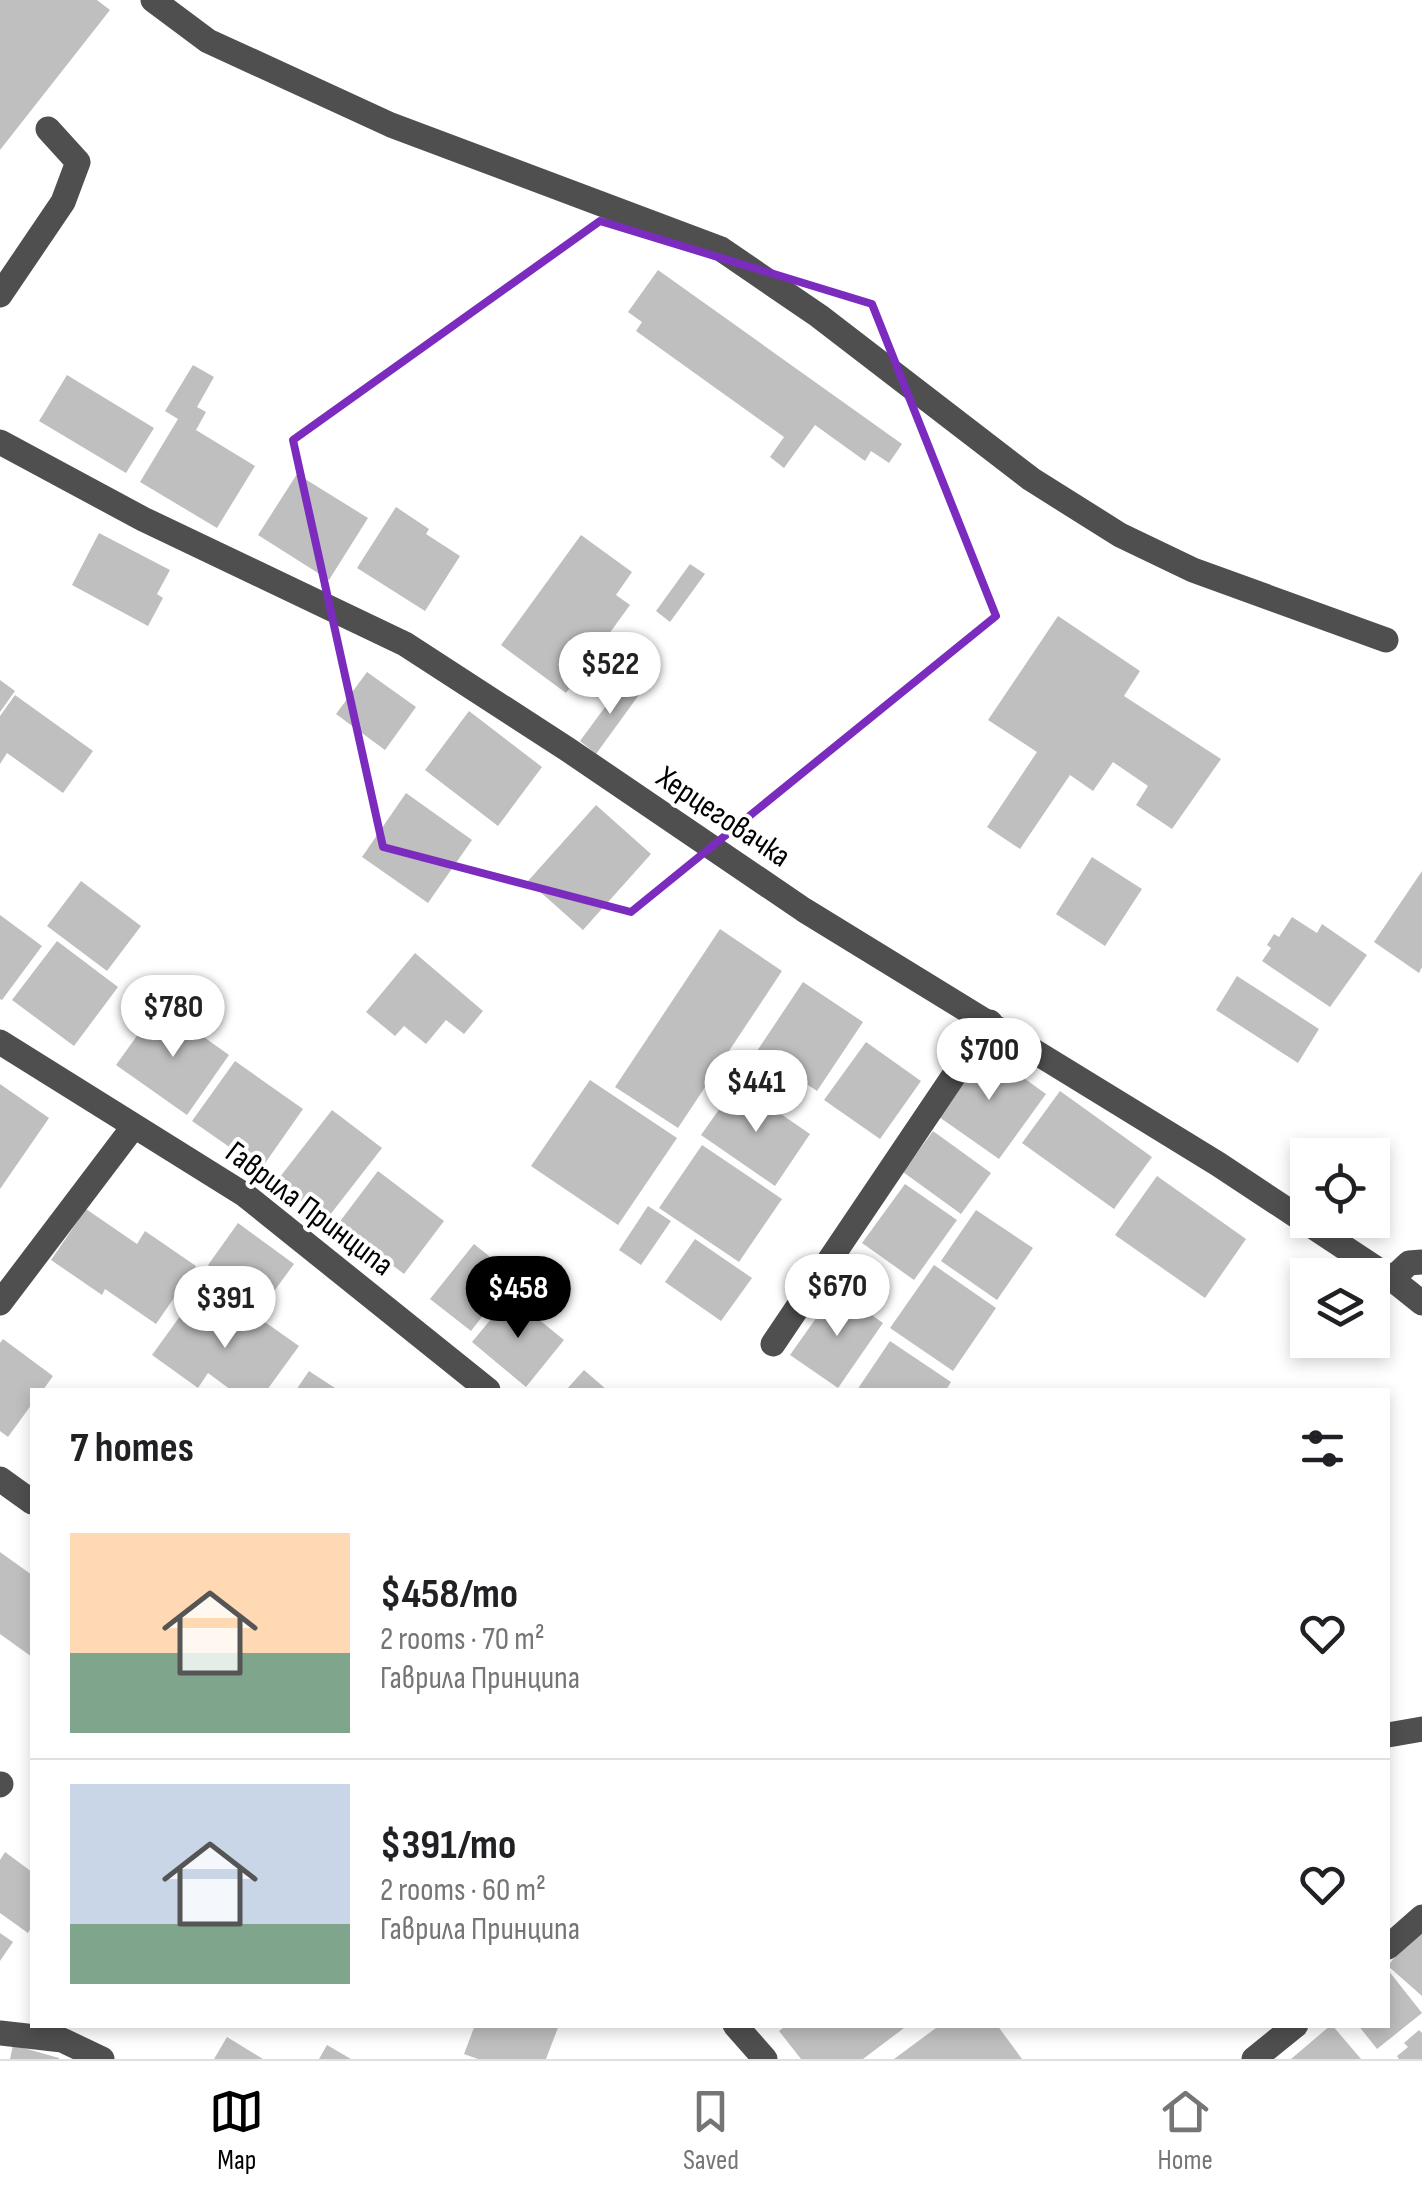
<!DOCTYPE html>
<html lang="en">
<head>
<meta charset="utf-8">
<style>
  body { margin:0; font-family:"Sofia Sans Condensed",sans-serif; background:#f2f2f2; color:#202124; height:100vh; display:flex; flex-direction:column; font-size:38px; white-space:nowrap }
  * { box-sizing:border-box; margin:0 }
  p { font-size:32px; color:#757577 }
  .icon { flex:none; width:55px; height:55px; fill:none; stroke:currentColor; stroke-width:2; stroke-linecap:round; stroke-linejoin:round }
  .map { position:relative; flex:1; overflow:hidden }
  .panel { position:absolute; left:30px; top:1388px; width:1360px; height:640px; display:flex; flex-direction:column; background:#fff; border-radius:0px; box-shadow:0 5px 15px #0003 }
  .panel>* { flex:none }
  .controls { position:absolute; left:1290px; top:1138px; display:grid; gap:20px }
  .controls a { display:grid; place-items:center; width:100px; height:100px; border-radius:0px; background:#fff; box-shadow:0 5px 15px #0003; font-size:50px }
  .price { position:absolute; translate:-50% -85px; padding:0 22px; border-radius:35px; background:#fff; color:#222; font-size:32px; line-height:65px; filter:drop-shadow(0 2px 5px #0008) }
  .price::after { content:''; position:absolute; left:50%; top:60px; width:30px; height:22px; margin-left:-15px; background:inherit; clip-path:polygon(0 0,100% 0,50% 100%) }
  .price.selected { background:#000; color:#fff }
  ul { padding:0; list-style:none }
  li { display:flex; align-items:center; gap:30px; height:250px; padding:0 40px }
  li+li { border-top:2px solid #e0e0e0 }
  li span { display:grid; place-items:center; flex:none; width:280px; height:200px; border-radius:0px; color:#555 }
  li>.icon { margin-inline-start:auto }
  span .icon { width:120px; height:120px; fill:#fffc; stroke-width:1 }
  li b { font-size:42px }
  h2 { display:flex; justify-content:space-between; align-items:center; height:120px; padding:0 40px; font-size:42px }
  .tab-bar { display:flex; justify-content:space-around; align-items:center; height:140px; border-top:2px solid #e0e0e0; background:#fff; font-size:28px; color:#757577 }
  .tab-bar a { display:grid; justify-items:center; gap:5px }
  .tab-bar .selected { color:#000 }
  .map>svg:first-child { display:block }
  .building { fill:#bfbfbf }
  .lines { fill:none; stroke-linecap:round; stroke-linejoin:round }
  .minor { stroke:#4f4f4f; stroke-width:25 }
  .marked { fill:none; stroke:#7b2cbf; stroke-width:8; stroke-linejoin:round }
  .labels { text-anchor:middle; stroke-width:8; stroke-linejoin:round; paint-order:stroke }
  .street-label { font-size:32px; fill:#000; stroke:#fff }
</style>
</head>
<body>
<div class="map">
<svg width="1422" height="2059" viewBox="0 0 1422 2059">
  <rect width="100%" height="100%" fill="#fff"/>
  <path class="building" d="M0 0H97L110 10 0 150Z
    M658 270 902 444 889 463 871 451 865 461 815 425 784 468 770 457 784 437 636 331 642 322 628 312Z
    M193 365 214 377 197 407 206 412 196 430 255 466 217 528 140 482 178 419 165 411Z
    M67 375 154 428 126 473 39 421Z
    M297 474 368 518 329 580 258 535Z
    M396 507 429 529 426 534 460 556 425 611 357 568Z
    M99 533 170 570 157 594 163 598 148 626 72 585Z
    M581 535 632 572 616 595 630 605 566 693 501 645Z
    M690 564 705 574 670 622 656 611Z
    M1058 616 1140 671 1124 696 1221 759 1172 829 1136 805 1148 786 1113 762 1093 791 1070 775 1020 849 987 827 1037 752 988 720Z
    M367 672 416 707 385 750 336 714Z
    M0 680 15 691 0 712Z
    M625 680 641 692 596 754 580 741Z
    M15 695 93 751 63 793 7 753 0 764V716Z
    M469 711 542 767 498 826 425 770Z
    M406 793 472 840 428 903 362 857Z
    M596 805 651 854 583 930 528 881Z
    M1092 857 1142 889 1105 946 1056 914Z
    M1422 871V967L1419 973 1374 942Z
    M81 881 141 926 107 971 47 926Z
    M0 915 42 946 2 1000 0 999Z
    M1292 917 1317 933 1322 924 1367 955 1330 1007 1262 961 1271 948 1267 945 1274 934 1279 937Z
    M720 929 782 971 678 1128 615 1087Z
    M57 941 118 987 74 1046 12 1000Z
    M415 953 483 1011 464 1034 446 1020 426 1044 404 1026 395 1036 366 1012Z
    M1237 976 1319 1029 1298 1063 1216 1010Z
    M803 982 863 1022 817 1091 757 1051Z
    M159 1005 229 1055 187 1115 116 1065Z
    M866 1042 921 1081 880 1139 824 1100Z
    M979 1046 1046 1094 999 1159 932 1112Z
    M235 1061 303 1109 261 1169 192 1121Z
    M590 1080 677 1138 618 1225 531 1166Z
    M0 1084 49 1118 0 1189Z
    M737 1084 810 1134 775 1186 701 1135Z
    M1060 1091 1152 1157 1114 1209 1022 1143Z
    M332 1110 382 1148 326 1220 276 1182Z
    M933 1131 991 1173 961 1214 903 1172Z
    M702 1145 782 1199 739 1262 659 1208Z
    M378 1171 444 1221 404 1274 338 1224Z
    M1157 1176 1246 1239 1205 1298 1115 1235Z
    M905 1184 957 1220 914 1280 862 1243Z
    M648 1206 671 1221 641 1265 619 1250Z
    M86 1209 137 1244 145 1231 196 1266 156 1324 105 1289 102 1295 51 1260Z
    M976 1210 1033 1248 997 1300 941 1261Z
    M238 1223 294 1264 264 1305 208 1265Z
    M695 1239 752 1278 721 1321 665 1282Z
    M474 1244 514 1276 471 1331 430 1299Z
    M934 1265 996 1308 953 1371 890 1328Z
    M836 1290 883 1323 838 1388 790 1355Z
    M510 1296 564 1340 526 1387 472 1342Z
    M191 1301 236 1333 251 1312 299 1346 267 1390H231L208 1373 198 1388 152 1355Z
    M3 1339 53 1376 43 1390H32V1404L8 1437 0 1431V1343Z
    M890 1341 951 1382 946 1390H857Z
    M584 1370 607 1390H566Z
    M309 1371 338 1390H296Z
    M0 1552 32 1575V1657L0 1634Z
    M5 1852 32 1872V1926L28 1933 0 1913V1860Z
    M1422 1920V1996L1388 1966Z
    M0 1933 13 1942 0 1961Z
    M1388 1970 1422 2013 1377 2049 1358 2025H1388Z
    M475 2025H559L546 2059H478L464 2054Z
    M787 2025H908L863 2059H801L779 2031Z
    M940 2025H997L1022 2059H894Z
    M1332 2025 1361 2059H1291L1331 2025Z
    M1419 2030 1422 2033V2059H1399L1397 2056 1408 2047 1404 2043Z
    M227 2037 263 2059H214Z
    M13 2045 59 2058V2059H10Z
    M327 2045 351 2059H319Z"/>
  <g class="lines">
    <path class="minor" d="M153 0 208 41 391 125 721 249 819 316 1031 479 1120 535 1193 570 1386 640
      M0 295 63 202 78 162 48 129
      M0 442 143 519 405 644 567 749 804 910 1218 1164 1392 1279 1422 1303
      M0 1042 245 1195 488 1390
      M1392 1279 1409 1263 1422 1262
      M0 1303 134 1126
      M773 1344 990 1022
      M0 1479 32 1502
      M1388 1735 1422 1729
      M0 1785 1 1784
      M1388 1947 1422 1917
      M735 2025 765 2059
      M0 2033 62 2040 102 2059
      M1254 2059 1296 2025"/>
  </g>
  <path class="marked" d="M600 221 872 304 996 616 631 912 383 847 293 440Z"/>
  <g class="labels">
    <g class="street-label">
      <text transform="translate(724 816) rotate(34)" y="11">Херцеговачка</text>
      <text transform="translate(310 1208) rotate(37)" y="11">Гаврила Принципа</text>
    </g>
  </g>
</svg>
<div class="controls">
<a><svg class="icon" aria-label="locate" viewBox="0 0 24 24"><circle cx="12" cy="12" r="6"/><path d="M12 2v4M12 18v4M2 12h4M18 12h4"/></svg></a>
<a><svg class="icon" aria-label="layers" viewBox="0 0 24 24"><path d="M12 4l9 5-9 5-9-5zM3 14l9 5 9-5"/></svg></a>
</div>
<b class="price" style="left:610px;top:717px">$522</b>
<b class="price" style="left:173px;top:1060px">$780</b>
<b class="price" style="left:989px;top:1103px">$700</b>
<b class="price" style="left:756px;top:1135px">$441</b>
<b class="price" style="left:837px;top:1339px">$670</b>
<b class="price selected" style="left:518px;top:1341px">$458</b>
<b class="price" style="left:225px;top:1351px">$391</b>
<section class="panel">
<h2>7 homes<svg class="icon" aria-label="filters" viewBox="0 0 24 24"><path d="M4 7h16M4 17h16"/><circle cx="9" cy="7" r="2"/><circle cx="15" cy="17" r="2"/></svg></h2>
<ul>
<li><span style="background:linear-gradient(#ffd9b3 60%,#7fa58c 0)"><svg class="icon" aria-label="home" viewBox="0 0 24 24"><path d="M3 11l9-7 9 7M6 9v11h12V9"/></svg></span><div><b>$458/mo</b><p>2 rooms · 70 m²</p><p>Гаврила Принципа</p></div><svg class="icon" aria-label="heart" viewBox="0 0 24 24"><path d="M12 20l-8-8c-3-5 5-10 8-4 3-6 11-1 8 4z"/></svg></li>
<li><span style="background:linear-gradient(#c9d6e8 70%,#7fa58c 0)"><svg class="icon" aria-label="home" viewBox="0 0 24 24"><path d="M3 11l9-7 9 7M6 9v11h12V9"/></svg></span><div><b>$391/mo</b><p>2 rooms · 60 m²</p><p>Гаврила Принципа</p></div><svg class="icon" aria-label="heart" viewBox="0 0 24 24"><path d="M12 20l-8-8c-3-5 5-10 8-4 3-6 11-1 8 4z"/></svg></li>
</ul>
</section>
</div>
<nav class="tab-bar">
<a class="selected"><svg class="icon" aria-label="map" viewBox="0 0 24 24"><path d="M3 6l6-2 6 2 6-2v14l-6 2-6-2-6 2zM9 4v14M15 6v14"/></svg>Map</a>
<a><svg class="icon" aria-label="saved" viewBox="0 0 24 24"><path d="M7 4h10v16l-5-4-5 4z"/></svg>Saved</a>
<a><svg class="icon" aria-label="home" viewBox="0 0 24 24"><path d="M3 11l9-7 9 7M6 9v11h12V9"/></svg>Home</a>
</nav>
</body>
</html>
